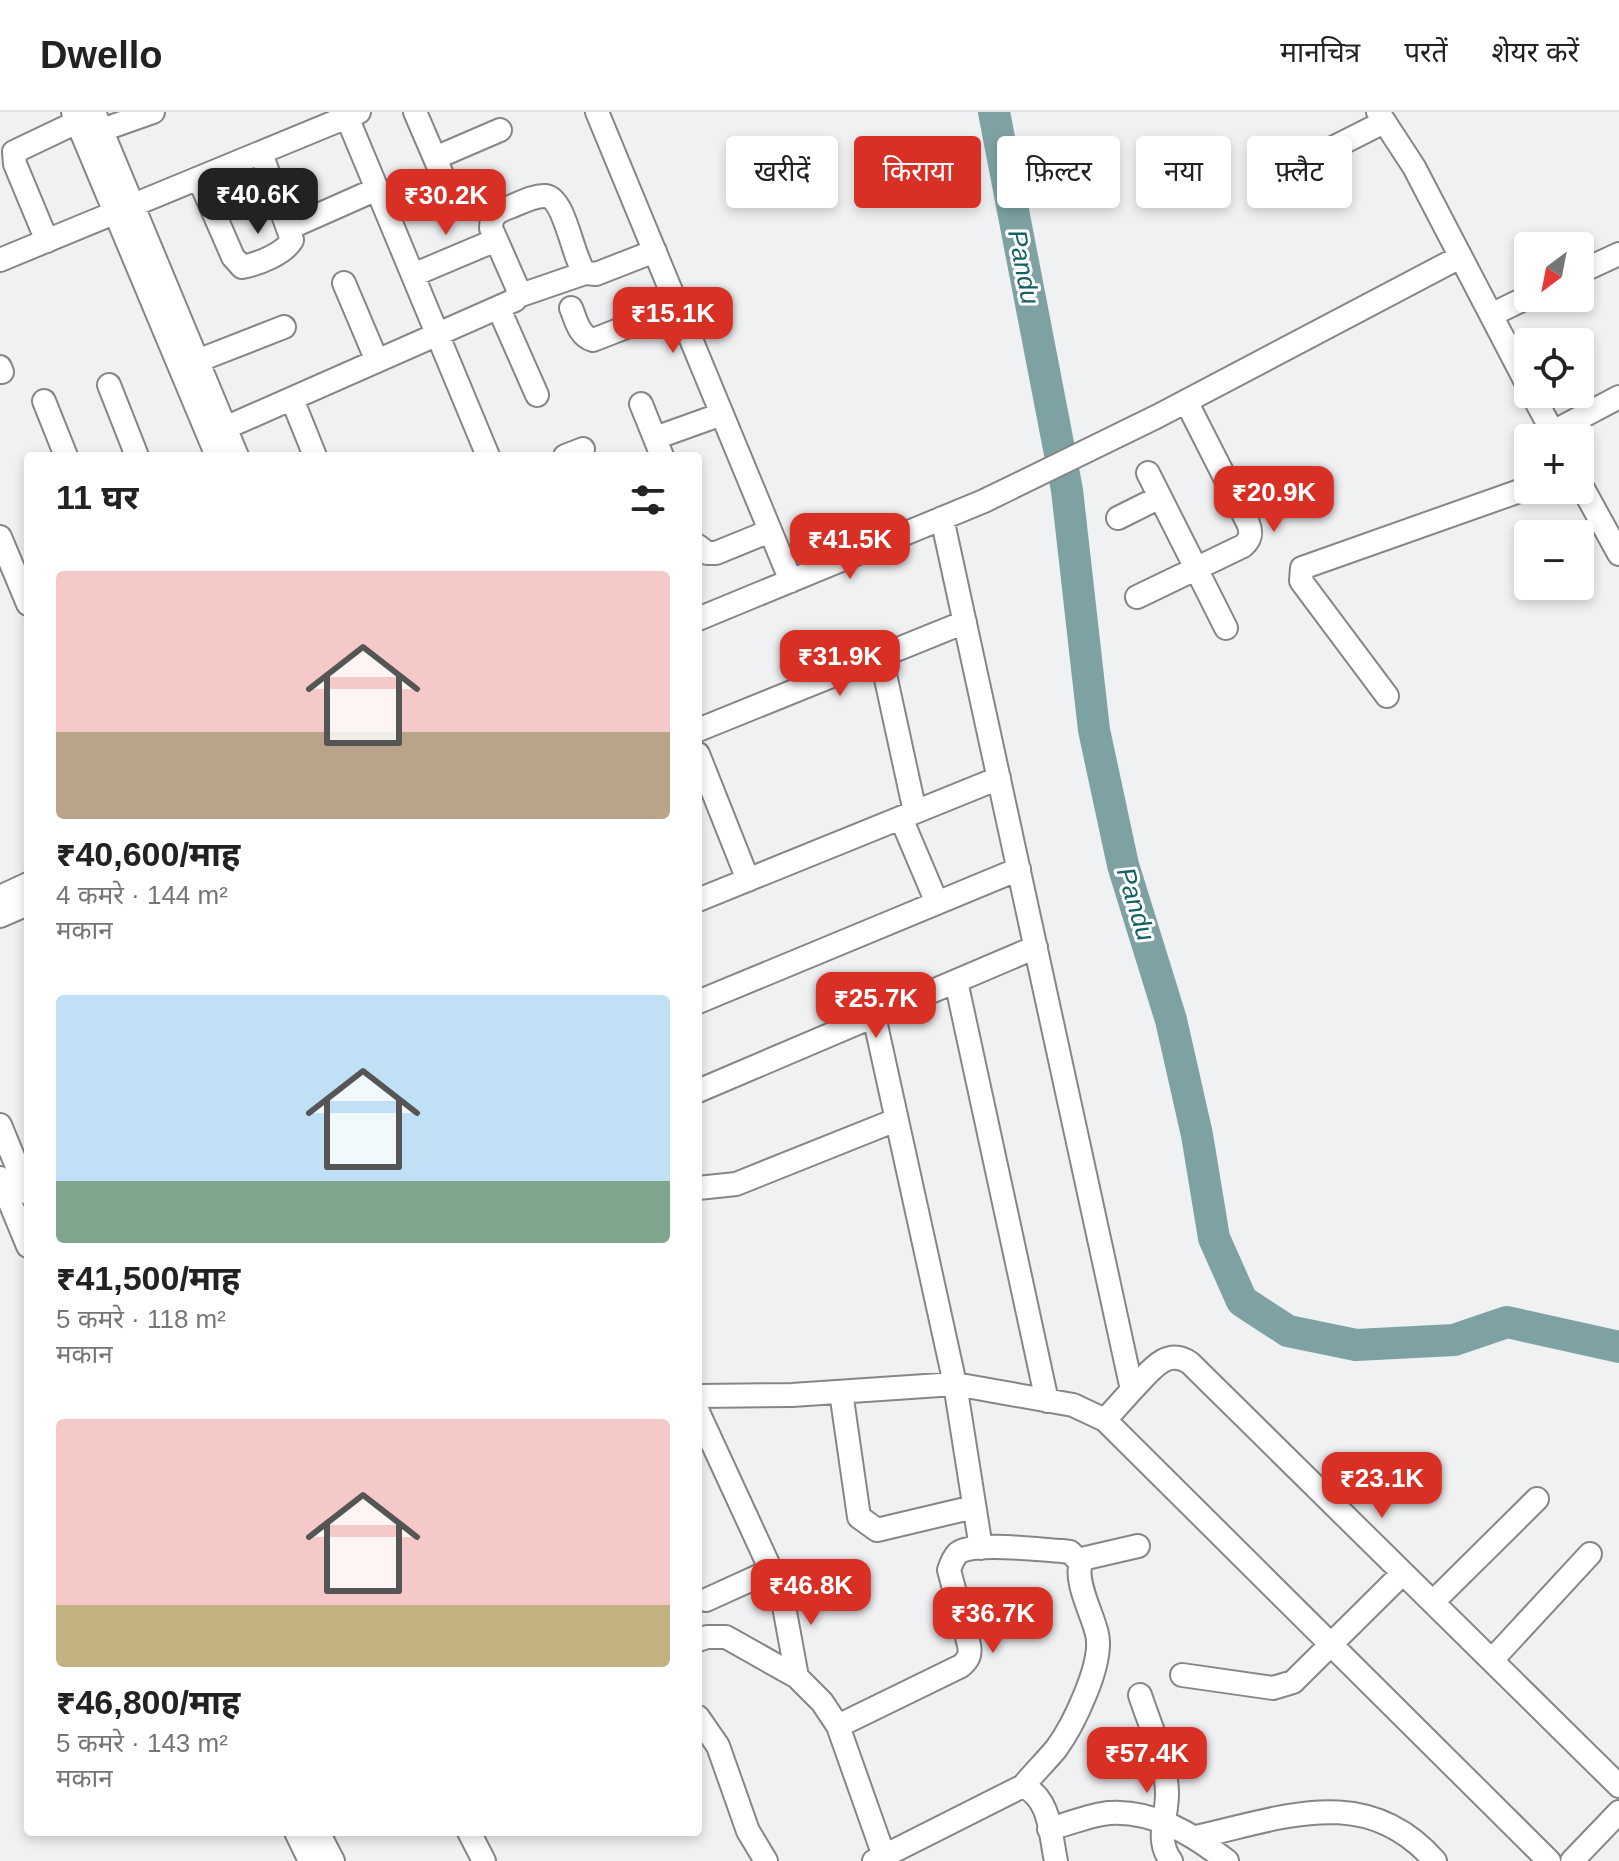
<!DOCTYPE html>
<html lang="hi">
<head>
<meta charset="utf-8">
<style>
  body { margin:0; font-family:Arial,"Noto Sans Devanagari",sans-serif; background:#f6f6f6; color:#222; height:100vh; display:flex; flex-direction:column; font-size:30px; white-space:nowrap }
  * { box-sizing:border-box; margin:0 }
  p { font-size:26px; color:#767676 }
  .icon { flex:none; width:44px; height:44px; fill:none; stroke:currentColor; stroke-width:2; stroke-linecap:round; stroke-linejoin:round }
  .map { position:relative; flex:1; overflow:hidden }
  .details { position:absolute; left:24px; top:340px; width:678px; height:1384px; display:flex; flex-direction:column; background:#fff; border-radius:8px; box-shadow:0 4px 12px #0003 }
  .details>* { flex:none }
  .top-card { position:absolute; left:726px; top:24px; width:760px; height:72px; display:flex; gap:16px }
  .needle { width:52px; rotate:212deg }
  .fabs { position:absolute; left:1514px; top:120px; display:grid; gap:16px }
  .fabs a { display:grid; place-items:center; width:80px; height:80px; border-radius:8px; background:#fff; box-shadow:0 4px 12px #0003; font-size:40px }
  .price { position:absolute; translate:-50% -68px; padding:0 18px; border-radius:16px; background:#d93025; color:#fff; font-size:26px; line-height:52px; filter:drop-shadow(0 2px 4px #0008) }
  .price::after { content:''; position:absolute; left:50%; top:48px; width:24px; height:18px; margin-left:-12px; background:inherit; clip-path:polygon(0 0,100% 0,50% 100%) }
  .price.selected { background:#222; color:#fff }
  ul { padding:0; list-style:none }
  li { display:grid; align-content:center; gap:16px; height:424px; padding:0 32px }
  li span { display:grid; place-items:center; height:248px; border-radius:8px; color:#555 }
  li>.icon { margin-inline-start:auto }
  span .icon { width:144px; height:144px; fill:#fffc; stroke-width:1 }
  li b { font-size:34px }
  h2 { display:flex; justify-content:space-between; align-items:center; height:96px; padding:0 32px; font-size:34px }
  .chip { padding:0 28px; border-radius:8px; background:#fff; box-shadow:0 4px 12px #0003; font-size:28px; line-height:72px }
  .chip.selected { background:#d93025; color:#fff }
  header { display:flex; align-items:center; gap:48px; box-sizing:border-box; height:112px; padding:0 40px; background:#fff; border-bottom:2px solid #e0e0e0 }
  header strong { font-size:38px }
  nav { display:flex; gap:44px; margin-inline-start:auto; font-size:28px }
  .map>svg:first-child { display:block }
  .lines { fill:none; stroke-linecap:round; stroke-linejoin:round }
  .river { stroke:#7ea2a3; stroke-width:32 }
  .minor-casing { stroke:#858688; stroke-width:26 }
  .minor { stroke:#fff; stroke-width:22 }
  .labels { text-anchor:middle; stroke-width:6; stroke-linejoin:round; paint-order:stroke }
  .water-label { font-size:26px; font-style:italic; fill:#156163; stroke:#fff }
</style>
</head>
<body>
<header>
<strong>Dwello</strong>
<nav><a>मानचित्र</a><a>परतें</a><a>शेयर करें</a></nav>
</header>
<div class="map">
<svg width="1619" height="1749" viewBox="0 0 1619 1749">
  <rect width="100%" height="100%" fill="#eff1f3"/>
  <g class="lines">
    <path class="river" d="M994 0 1067 378 1094 618 1123 753 1171 908 1197 1023 1214 1126 1242 1189 1288 1219 1356 1233 1454 1228 1507 1210 1619 1235"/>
    <defs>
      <path id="minor" d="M73 0 217 344
        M94 0 237 344
        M415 0 446 72
        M597 0 791 469
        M1378 0 1414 55 1528 274
        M347 5 488 344
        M102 18 153 0
        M435 46 500 18
        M1281 62 1384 10
        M199 67 233 145 242 155C258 152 284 142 292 128L261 41
        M289 116 377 77
        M47 129 15 52 14 40 77 10
        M0 148 359 0
        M1580 160 1619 142
        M413 163 496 128
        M344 171 377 249
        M518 184 585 161
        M571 196C576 208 579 224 593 228L678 195
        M499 197 537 283
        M1491 203 1528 185
        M197 249 284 215
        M0 255 2 260
        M109 273 137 344
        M1532 282 1556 326
        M292 287 315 344
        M44 289 66 344
        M641 292 662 344
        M225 316 515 188 518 184 517 175 491 116C491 103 498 99 510 95 520 91 535 83 546 84 566 88 572 145 585 161L596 162 655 139
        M1553 320 1619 285
        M655 326 722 302
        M565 344 583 337
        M1148 361 1226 516
        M1580 371 1619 442
        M942 406 1132 1278 1105 1308
        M1118 406 1160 385
        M0 425 28 492
        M698 434 707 441H716L770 419
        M1137 485 1243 434C1251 427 1252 421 1248 411L1186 289
        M698 507 984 389 1158 304 1460 145
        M881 544 915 700
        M1387 584 1301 469 1302 456 1528 376
        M698 618 965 510
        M698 642 748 768
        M901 706 937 791
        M0 785 28 772
        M698 788 999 666
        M0 804 28 792
        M956 869 1047 1289
        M698 890 1019 757
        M874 904 955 1272 981 1436
        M698 979 1036 835
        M0 1013 28 1081
        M0 1066 28 1134
        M698 1076 736 1072 896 1008
        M1132 1278C1149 1261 1166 1234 1190 1251L1619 1674
        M841 1280 859 1405 877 1418 974 1395
        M698 1284 792 1283 955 1272 1073 1293 1105 1308 1549 1749
        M698 1300 775 1467 783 1489 797 1565 822 1590 838 1614 884 1744
        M706 1488 772 1458
        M1433 1490 1537 1387
        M698 1528 707 1525H726L797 1565
        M1492 1548 1590 1442
        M1182 1563 1273 1576 1293 1570 1403 1461
        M1140 1583C1150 1614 1167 1649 1167 1682 1167 1707 1155 1727 1171 1749
        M698 1605 718 1634 748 1719 766 1749
        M838 1614 961 1554C968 1548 971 1543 969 1533L949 1458C951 1452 953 1446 958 1441 975 1429 1040 1438 1062 1439L1070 1440 1081 1451
        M1023 1674C1033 1662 1045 1650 1056 1637 1073 1614 1104 1551 1097 1522 1093 1503 1074 1469 1081 1451L1086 1446 1138 1434
        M1049 1717C1069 1712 1089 1703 1109 1701 1154 1698 1194 1723 1227 1749
        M296 1720 310 1749
        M318 1720 333 1749
        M469 1720 484 1749
        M1196 1725C1283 1706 1366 1670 1435 1749
        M874 1749 1023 1674C1051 1687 1050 1722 1056 1749
        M1572 1749 1619 1700"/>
    </defs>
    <use href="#minor" class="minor-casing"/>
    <use href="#minor" class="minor"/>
  </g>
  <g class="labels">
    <g class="water-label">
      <text transform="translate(1024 155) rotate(79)" y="9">Pandu</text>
      <text transform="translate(1136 792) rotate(73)" y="9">Pandu</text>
    </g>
  </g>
</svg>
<div class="fabs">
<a><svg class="needle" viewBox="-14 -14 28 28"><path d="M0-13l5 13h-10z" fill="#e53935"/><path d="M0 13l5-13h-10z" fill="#767676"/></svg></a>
<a><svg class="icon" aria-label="locate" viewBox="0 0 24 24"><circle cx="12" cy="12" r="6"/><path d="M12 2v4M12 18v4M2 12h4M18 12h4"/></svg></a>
<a>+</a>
<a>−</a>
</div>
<b class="price selected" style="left:258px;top:124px">₹40.6K</b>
<b class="price" style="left:446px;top:125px">₹30.2K</b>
<b class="price" style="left:673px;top:243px">₹15.1K</b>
<b class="price" style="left:1274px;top:422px">₹20.9K</b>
<b class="price" style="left:850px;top:469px">₹41.5K</b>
<b class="price" style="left:840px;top:586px">₹31.9K</b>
<b class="price" style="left:876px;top:928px">₹25.7K</b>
<b class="price" style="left:1382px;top:1408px">₹23.1K</b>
<b class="price" style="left:811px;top:1515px">₹46.8K</b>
<b class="price" style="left:993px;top:1543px">₹36.7K</b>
<b class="price" style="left:1147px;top:1683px">₹57.4K</b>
<div class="top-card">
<a class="chip">खरीदें</a>
<a class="chip selected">किराया</a>
<a class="chip">फ़िल्टर</a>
<a class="chip">नया</a>
<a class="chip">फ़्लैट</a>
</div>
<section class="details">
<h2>11 घर<svg class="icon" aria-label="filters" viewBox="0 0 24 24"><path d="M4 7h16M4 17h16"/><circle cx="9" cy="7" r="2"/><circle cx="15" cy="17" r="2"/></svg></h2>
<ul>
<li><span style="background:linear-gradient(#f6c9c9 65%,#b9a48a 0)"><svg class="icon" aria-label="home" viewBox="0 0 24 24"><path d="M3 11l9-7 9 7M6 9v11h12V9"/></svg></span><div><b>₹40,600/माह</b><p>4 कमरे · 144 m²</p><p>मकान</p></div></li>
<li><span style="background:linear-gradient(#bfe0f5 75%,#7fa58c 0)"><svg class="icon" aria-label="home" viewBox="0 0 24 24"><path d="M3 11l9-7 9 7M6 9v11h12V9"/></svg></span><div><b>₹41,500/माह</b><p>5 कमरे · 118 m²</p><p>मकान</p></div></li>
<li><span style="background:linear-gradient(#f6c9c9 75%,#c2b280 0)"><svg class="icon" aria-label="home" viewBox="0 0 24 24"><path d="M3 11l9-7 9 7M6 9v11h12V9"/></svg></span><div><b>₹46,800/माह</b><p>5 कमरे · 143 m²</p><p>मकान</p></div></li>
</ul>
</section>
</div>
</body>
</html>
